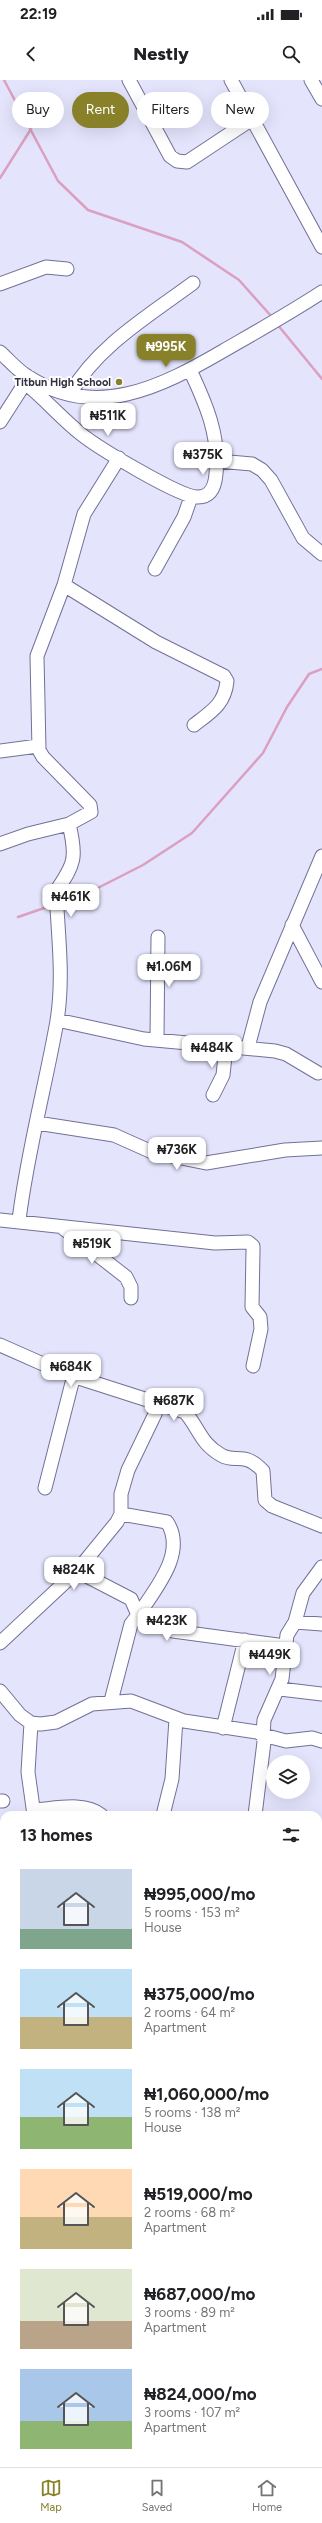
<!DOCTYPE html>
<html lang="en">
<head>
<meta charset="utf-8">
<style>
  body { margin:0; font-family:Figtree,sans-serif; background:#f2f2f2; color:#202124; height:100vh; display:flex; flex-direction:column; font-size:15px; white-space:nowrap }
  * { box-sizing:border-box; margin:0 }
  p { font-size:13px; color:#757577 }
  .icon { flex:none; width:22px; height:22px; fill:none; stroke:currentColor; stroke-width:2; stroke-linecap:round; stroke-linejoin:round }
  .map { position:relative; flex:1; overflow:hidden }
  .panel { position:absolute; left:0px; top:1731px; width:322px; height:656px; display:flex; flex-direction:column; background:#fff; border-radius:12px 12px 0 0; box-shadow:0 4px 16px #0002 }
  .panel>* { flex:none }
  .top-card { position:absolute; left:12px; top:12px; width:298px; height:36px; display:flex; gap:8px }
  .tools { position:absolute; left:266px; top:1675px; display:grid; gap:8px }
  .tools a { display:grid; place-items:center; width:44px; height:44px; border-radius:50%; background:#fff; box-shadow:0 4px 16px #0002; font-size:20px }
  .price { position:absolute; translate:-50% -34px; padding:0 9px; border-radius:8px; background:#fff; color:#222; font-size:13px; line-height:26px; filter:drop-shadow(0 1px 2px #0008) }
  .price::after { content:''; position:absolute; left:50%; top:24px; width:12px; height:9px; margin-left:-6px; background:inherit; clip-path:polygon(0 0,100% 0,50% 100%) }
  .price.selected { background:#888129; color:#fff }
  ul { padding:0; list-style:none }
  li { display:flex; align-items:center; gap:12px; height:100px; padding:0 20px }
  li span { display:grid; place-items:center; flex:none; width:112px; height:80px; border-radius:0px; color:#555 }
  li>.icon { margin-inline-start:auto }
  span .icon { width:48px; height:48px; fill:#fffc; stroke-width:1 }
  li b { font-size:17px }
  h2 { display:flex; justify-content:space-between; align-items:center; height:48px; padding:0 20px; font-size:17px }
  .tag { padding:0 14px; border-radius:18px; background:#fff; box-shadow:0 4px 16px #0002; font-size:14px; line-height:36px }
  .tag.selected { background:#888129; color:#fff }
  .status { display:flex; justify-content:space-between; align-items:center; height:28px; padding:0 20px; background:#fff; direction:ltr }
  .status svg { height:11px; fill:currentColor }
  header { display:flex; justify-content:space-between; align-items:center; height:52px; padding:0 20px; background:#fff; font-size:18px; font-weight:800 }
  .tab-bar { display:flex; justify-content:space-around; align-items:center; height:56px; border-top:1px solid #e0e0e0; background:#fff; font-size:11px; color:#757577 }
  .tab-bar a { display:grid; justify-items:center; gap:2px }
  .tab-bar .selected { color:#888129 }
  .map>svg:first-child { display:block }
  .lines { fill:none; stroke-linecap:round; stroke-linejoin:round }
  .stream { stroke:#db9fc0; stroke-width:2.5 }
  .minor-casing { stroke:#727196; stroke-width:15 }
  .minor { stroke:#fff; stroke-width:13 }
  .poi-dot { fill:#888129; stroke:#fff; stroke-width:1.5 }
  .labels { text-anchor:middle; stroke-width:4; stroke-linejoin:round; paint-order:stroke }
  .poi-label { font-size:11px; font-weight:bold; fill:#323242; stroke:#fff; text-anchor:end }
</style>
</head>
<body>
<div class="status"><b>22:19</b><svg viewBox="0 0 49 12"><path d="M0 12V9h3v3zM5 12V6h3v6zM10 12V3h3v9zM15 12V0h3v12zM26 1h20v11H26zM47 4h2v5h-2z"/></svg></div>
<header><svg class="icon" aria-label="back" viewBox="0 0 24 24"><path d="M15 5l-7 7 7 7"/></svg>Nestly<svg class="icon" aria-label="search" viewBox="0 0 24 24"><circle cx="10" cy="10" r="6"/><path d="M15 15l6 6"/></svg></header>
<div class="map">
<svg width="322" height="2387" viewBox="0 0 322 2387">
  <rect width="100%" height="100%" fill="#e4e4fd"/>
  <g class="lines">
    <path class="stream" d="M4 0 58 101 88 130 182 162 239 200 272 237
      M0 98 31 49
      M277 244 322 299
      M60 823 84 815 143 785 192 753 263 673 287 627 309 594 322 589
      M18 837 53 825"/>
    <defs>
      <path id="minor" d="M129 0 170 76 177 81 187 82 252 39
        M231 0 322 167
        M311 0 322 19
        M0 204 46 187 67 189
        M0 272C9 280 17 290 27 296 95 341 161 307 223 271 256 252 290 233 322 212
        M25 303C45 319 61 338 81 354 97 367 181 418 198 417 211 417 215 406 216 394 220 356 206 324 190 290
        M70 314C97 266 150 235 193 203
        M0 342 25 303 27 296
        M218 381 252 384 262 390 271 400 303 458 322 474
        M155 489 184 437 191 417
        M64 505 156 562 224 596 227 601C225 624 211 632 194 645
        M0 671 38 666
        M0 764 28 754 69 744 91 732 90 725 43 677 39 670 37 576 64 505 84 434 119 378
        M292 845 322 902
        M57 940 144 959 275 971 286 974 318 993
        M157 959 158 857
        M248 967 260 922 322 776
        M213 1015 223 995 226 967
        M37 1043 114 1055 152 1072 206 1083 285 1070 322 1068
        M0 1140 215 1163 248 1162 253 1166V1170L252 1227 260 1237 261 1249 253 1286
        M19 1140C27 1074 45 1008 57 941 64 897 58 855 56 811 75 784 77 777 69 744
        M63 1148 126 1197 131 1207V1218
        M0 1265 43 1284 66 1290 79 1298 185 1332C199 1348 200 1363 221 1375 236 1384 243 1370 263 1391L265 1420 272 1426 322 1446
        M45 1408 74 1295
        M121 1434 167 1442C187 1473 155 1509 139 1534
        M322 1487 303 1513 295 1542 287 1555 282 1599 264 1640 263 1655 286 1661 312 1658 322 1661
        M77 1491 131 1519 138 1535 173 1551 285 1566
        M295 1542 322 1544
        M0 1563 77 1491 117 1442 121 1434V1414L128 1390 155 1334 154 1321
        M280 1609 322 1614
        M0 1611 20 1635 31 1643 41 1644 56 1642 92 1624 131 1621 184 1641 257 1652 263 1655 264 1662 255 1735
        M111 1621 131 1544 138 1535
        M31 1643 28 1692 34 1735
        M223 1648 245 1560
        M0 1721H3
        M34 1730C53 1729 85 1721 101 1735
        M163 1735 172 1699 176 1639
        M0 1849H4
        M318 1895 322 1897
        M318 1953 322 1938
        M0 2003H4
        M318 2042H322
        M0 2123H4
        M0 2224 4 2225
        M318 2261 322 2262
        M0 2310 4 2308
        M318 2358 322 2360
        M74 2383 75 2387
        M138 2383 140 2387
        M245 2387V2383"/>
    </defs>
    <use href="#minor" class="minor-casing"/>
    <use href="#minor" class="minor"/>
  </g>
  <circle class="poi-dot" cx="119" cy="302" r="4"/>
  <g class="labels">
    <g class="poi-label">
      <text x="111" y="306">Titbun High School</text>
    </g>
  </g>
</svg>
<div class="tools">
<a><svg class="icon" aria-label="layers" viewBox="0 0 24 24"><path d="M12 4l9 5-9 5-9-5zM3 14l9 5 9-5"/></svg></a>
</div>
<b class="price selected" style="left:166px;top:288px">₦995K</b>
<b class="price" style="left:108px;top:357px">₦511K</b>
<b class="price" style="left:203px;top:396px">₦375K</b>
<b class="price" style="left:71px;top:838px">₦461K</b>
<b class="price" style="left:169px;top:908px">₦1.06M</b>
<b class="price" style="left:212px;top:989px">₦484K</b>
<b class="price" style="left:177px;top:1091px">₦736K</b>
<b class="price" style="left:92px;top:1185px">₦519K</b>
<b class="price" style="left:71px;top:1308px">₦684K</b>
<b class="price" style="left:174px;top:1342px">₦687K</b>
<b class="price" style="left:74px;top:1511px">₦824K</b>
<b class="price" style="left:167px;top:1562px">₦423K</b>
<b class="price" style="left:270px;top:1596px">₦449K</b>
<div class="top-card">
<a class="tag">Buy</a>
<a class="tag selected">Rent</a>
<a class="tag">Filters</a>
<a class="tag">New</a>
</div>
<section class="panel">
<h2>13 homes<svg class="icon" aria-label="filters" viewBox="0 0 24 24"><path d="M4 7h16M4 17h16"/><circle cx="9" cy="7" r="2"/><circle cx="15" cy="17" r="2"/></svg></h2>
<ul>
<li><span style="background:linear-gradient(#c9d6e8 75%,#7fa58c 0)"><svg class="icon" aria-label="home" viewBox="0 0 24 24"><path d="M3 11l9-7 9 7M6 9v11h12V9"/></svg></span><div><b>₦995,000/mo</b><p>5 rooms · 153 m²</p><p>House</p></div></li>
<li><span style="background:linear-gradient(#bfe0f5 60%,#c2b280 0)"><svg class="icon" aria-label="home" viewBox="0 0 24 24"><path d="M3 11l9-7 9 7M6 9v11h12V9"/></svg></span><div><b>₦375,000/mo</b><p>2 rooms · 64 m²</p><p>Apartment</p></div></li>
<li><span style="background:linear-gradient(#bfe0f5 60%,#8fb573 0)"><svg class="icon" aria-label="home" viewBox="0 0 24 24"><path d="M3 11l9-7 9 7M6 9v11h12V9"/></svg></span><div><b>₦1,060,000/mo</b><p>5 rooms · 138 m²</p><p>House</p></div></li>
<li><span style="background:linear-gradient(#ffd9b3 60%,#c2b280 0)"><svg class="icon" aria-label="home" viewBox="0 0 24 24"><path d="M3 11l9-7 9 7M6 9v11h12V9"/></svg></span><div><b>₦519,000/mo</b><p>2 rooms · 68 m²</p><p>Apartment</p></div></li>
<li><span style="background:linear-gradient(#dfe7d0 65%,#b9a48a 0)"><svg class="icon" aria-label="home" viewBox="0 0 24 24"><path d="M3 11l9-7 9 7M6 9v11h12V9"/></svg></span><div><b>₦687,000/mo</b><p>3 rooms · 89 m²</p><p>Apartment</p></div></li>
<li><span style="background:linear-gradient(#a9c7e8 65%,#8fb573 0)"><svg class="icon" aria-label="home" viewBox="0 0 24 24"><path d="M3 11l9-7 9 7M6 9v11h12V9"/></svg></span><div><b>₦824,000/mo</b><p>3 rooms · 107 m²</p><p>Apartment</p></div></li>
</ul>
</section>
</div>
<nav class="tab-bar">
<a class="selected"><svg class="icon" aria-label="map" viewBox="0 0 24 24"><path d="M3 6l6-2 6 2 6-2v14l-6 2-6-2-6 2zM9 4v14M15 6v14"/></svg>Map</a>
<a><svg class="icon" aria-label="saved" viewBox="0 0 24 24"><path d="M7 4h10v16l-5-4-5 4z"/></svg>Saved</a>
<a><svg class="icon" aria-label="home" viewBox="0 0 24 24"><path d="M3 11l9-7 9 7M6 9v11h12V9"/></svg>Home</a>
</nav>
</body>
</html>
